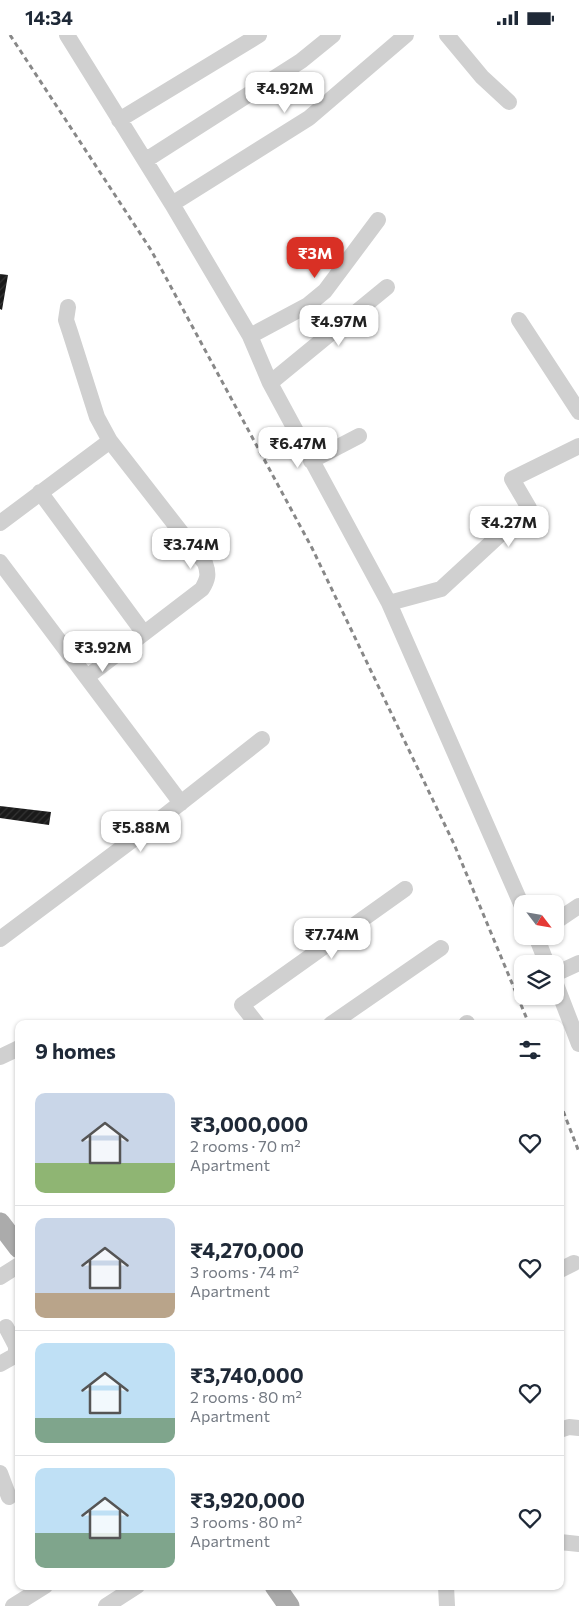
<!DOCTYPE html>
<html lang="en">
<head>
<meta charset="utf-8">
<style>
  body { margin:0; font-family:Commissioner,sans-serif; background:#f2f2f3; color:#1f2937; height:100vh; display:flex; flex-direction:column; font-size:19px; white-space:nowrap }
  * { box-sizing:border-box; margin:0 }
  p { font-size:16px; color:#747a83 }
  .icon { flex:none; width:28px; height:28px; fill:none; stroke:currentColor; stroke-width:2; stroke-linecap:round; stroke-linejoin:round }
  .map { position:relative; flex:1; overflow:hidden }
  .drawer { position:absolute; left:15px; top:985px; width:549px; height:570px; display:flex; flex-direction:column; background:#fff; border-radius:10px; box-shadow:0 1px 4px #0004 }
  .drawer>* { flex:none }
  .needle { width:32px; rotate:121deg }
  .fabs { position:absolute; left:514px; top:860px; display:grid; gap:10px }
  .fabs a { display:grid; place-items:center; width:50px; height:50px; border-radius:10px; background:#fff; box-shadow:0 1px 4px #0004; font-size:25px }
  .price { position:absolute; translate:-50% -42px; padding:0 11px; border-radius:10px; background:#fff; color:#222; font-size:16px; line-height:32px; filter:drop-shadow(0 1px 2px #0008) }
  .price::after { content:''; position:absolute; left:50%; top:30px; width:15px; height:11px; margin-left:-8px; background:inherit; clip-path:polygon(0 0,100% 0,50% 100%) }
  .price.current { background:#d93025; color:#fff }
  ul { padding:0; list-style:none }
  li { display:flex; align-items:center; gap:15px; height:125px; padding:0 20px }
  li+li { border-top:1px solid #e0e1e3 }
  li span { display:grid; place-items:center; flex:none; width:140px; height:100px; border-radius:10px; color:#555 }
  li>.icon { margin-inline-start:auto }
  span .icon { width:60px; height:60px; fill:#fffc; stroke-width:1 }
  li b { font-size:21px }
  h2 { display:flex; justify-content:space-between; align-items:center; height:60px; padding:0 20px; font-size:21px }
  .status { display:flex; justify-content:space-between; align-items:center; height:35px; padding:0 25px; background:#fff; direction:ltr }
  .status svg { height:14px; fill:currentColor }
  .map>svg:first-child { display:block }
  .building { fill:url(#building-hatch) }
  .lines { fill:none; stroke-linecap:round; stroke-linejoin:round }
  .minor { stroke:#d0d0d0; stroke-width:16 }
  .major { stroke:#ababab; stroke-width:21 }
  .rail { stroke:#888; stroke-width:3; stroke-dasharray:5 4; stroke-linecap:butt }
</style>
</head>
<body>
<div class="status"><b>14:34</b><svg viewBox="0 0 49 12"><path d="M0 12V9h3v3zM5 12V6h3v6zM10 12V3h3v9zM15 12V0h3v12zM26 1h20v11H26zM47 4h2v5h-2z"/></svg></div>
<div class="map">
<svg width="579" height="1571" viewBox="0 0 579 1571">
  <defs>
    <pattern id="building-hatch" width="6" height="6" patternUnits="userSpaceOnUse" patternTransform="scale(1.25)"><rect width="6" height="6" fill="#1a1a1a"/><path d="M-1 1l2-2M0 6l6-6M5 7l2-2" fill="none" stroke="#333"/></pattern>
  </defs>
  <rect width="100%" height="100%" fill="#fff"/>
  <path class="building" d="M0 239 8 240 2 275 0 274Z
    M0 771 51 777 49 790 0 783Z"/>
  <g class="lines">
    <path class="minor" d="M67 0 172 169 250 301 270 348 389 568 522 871
      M447 0 482 42 509 67
      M119 85 259 0
      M146 125 301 26 333 0
      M172 169 309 83 406 0
      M519 285 579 377
      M250 301 308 270 325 256 378 185
      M270 348 387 252
      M311 426 359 401
      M40 457 143 597
      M0 488 110 406 97 382 70 297 66 285 68 272
      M0 527 181 768
      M389 568 441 554 529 473 512 444 579 411
      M87 642 202 554C208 544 209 539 205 528L110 406
      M555 887 579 871
      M536 901 547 929
      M0 904 159 785 262 704
      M555 939 579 928
      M555 947 579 1009
      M257 989 242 970 405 854
      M331 989 441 913
      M466 989 467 988
      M0 1022 19 1013
      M560 1235 574 1228
      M0 1242 19 1230
      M0 1329 16 1320V1311L6 1292
      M560 1395 569 1392 579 1393
      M0 1438 9 1462
      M560 1507 579 1509
      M446 1551 447 1571
      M13 1571 45 1551
      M106 1571 137 1551"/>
    <path class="major" d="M0 1188 19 1213
      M275 1551 289 1571"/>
    <path class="rail" d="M10 0 151 215 312 513 454 809 529 989
      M560 1068 579 1117"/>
  </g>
</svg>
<div class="fabs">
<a><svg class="needle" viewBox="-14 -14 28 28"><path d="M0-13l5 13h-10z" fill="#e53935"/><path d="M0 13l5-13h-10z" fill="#747a83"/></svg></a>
<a><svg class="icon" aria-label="layers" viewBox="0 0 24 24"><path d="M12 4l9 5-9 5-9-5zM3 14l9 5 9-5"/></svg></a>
</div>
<b class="price" style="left:285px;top:79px">₹4.92M</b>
<b class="price current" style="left:315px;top:244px">₹3M</b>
<b class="price" style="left:339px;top:312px">₹4.97M</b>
<b class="price" style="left:298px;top:434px">₹6.47M</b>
<b class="price" style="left:509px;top:513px">₹4.27M</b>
<b class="price" style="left:191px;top:535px">₹3.74M</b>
<b class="price" style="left:103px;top:638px">₹3.92M</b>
<b class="price" style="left:141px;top:818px">₹5.88M</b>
<b class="price" style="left:332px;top:925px">₹7.74M</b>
<section class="drawer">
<h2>9 homes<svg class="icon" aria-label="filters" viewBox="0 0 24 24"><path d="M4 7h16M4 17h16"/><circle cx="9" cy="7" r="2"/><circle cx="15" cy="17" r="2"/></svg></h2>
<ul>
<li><span style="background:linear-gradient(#c9d6e8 70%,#8fb573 0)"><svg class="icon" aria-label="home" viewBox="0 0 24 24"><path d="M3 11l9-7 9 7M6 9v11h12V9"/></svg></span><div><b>₹3,000,000</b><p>2 rooms · 70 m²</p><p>Apartment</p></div><svg class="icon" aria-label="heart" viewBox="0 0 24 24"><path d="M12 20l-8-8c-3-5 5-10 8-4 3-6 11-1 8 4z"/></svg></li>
<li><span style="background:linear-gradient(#c9d6e8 75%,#b9a48a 0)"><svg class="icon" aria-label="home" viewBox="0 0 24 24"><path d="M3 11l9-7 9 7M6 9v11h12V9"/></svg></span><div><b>₹4,270,000</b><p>3 rooms · 74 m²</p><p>Apartment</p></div><svg class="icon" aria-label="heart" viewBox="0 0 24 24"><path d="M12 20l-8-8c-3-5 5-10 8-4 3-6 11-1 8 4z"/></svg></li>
<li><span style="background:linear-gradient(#bfe0f5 75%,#7fa58c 0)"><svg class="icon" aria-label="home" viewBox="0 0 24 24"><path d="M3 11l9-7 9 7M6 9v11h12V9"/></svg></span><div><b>₹3,740,000</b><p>2 rooms · 80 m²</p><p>Apartment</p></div><svg class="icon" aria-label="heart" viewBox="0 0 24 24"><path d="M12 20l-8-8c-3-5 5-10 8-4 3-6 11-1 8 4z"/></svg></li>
<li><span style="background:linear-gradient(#bfe0f5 65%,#7fa58c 0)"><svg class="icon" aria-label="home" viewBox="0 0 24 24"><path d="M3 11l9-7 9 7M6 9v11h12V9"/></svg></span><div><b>₹3,920,000</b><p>3 rooms · 80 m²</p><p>Apartment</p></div><svg class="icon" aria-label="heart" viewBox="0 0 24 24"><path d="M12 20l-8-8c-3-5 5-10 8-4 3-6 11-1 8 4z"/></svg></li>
</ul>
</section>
</div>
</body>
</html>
